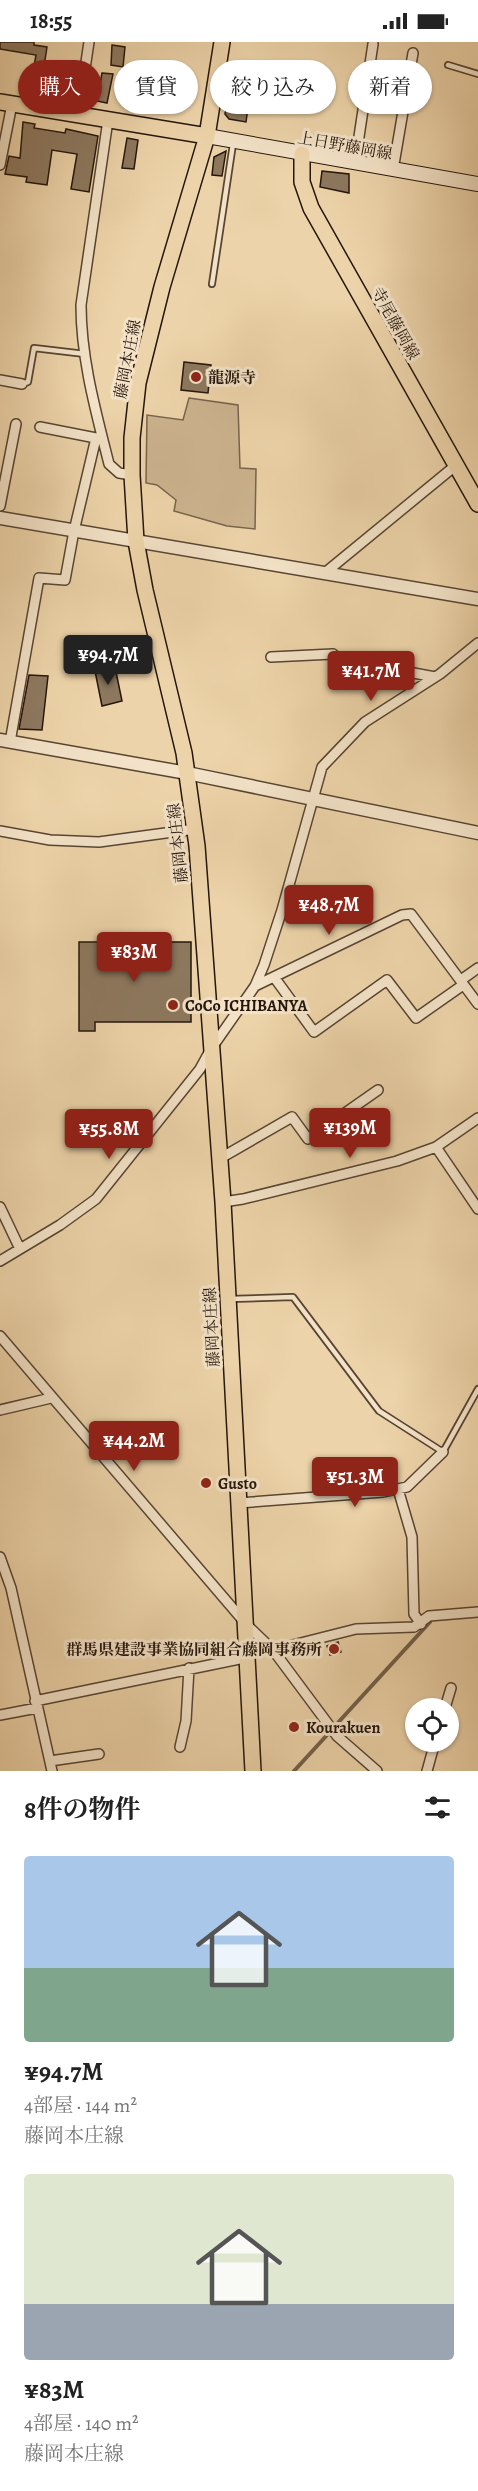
<!DOCTYPE html>
<html lang="ja">
<head>
<meta charset="utf-8">
<style>
  body { margin:0; font-family:Alegreya,"Noto Serif JP",serif; background:#f6f6f6; color:#222; height:100vh; display:flex; flex-direction:column; font-size:22px; white-space:nowrap }
  * { box-sizing:border-box; margin:0 }
  p { font-size:20px; color:#767676 }
  .icon { flex:none; width:33px; height:33px; fill:none; stroke:currentColor; stroke-width:2; stroke-linecap:round; stroke-linejoin:round }
  .map { position:relative; height:1729px; overflow:hidden }
  .details { display:flex; flex-direction:column; background:#fff; flex:1 }
  .details>* { flex:none }
  .hud { position:absolute; left:18px; top:18px; width:442px; height:54px; display:flex; gap:12px }
  .controls { position:absolute; left:405px; top:1656px; display:grid; gap:12px }
  .controls a { display:grid; place-items:center; width:54px; height:54px; border-radius:50%; background:#fff; box-shadow:0 2px 4px #0004; font-size:30px }
  .price { position:absolute; translate:-50% -51px; padding:0 14px; border-radius:6px; background:#8f2418; color:#fff; font-size:20px; line-height:39px; filter:drop-shadow(0 2px 3px #0008) }
  .price::after { content:''; position:absolute; left:50%; top:36px; width:18px; height:14px; margin-left:-9px; background:inherit; clip-path:polygon(0 0,100% 0,50% 100%) }
  .price.selected { background:#222; color:#fff }
  ul { padding:0; list-style:none }
  li { display:grid; align-content:center; gap:12px; height:318px; padding:0 24px }
  li span { display:grid; place-items:center; height:186px; border-radius:6px; color:#555 }
  li>.icon { margin-inline-start:auto }
  span .icon { width:108px; height:108px; fill:#fffc; stroke-width:1 }
  li b { font-size:26px }
  h2 { display:flex; justify-content:space-between; align-items:center; height:72px; padding:0 24px; font-size:26px }
  .tag { padding:0 21px; border-radius:27px; background:#fff; box-shadow:0 2px 4px #0004; font-size:21px; line-height:54px }
  .tag.selected { background:#8f2418; color:#fff }
  .status { display:flex; justify-content:space-between; align-items:center; height:42px; padding:0 30px; background:#fff; direction:ltr }
  .status svg { height:16px; fill:currentColor }
  .map>svg:first-child { display:block }
  .green { fill:#cbb38e; stroke:#78644d; stroke-width:1.5 }
  .lines { fill:none; stroke-linecap:round; stroke-linejoin:round }
  .stream { stroke:#74614a; stroke-width:4 }
  .building { fill:#8d785e; stroke:#25160c; stroke-width:1.5 }
  .service-casing { stroke:#574533; stroke-width:8 }
  .minor-casing { stroke:#574533; stroke-width:12 }
  .tertiary-casing { stroke:#574533; stroke-width:15 }
  .secondary-casing { stroke:#25160c; stroke-width:16 }
  .primary-casing { stroke:#25160c; stroke-width:18 }
  .service { stroke:#f3e2c7; stroke-width:4.5 }
  .minor { stroke:#f3e2c7; stroke-width:9 }
  .tertiary { stroke:#f3e2c7; stroke-width:12 }
  .secondary { stroke:#f3e2c7; stroke-width:14 }
  .primary { stroke:#edd3a9; stroke-width:15 }
  .poi-dot { fill:#8f2418; stroke:#f3e2c7; stroke-width:2 }
  .labels { text-anchor:middle; stroke-width:6; stroke-linejoin:round; paint-order:stroke }
  .street-label { font-size:16px; fill:#25160c; stroke:#f3e2c7 }
  .poi-label { font-size:16px; font-weight:bold; fill:#25160c; stroke:#f3e2c7; text-anchor:start }
</style>
</head>
<body>
<div class="status"><b>18:55</b><svg viewBox="0 0 49 12"><path d="M0 12V9h3v3zM5 12V6h3v6zM10 12V3h3v9zM15 12V0h3v12zM26 1h20v11H26zM47 4h2v5h-2z"/></svg></div>
<div class="map">
<svg width="478" height="1729" viewBox="0 0 478 1729">
  <rect width="100%" height="100%" fill="#edd3a9"/>
  <filter id="stains"><feTurbulence type="fractalNoise" baseFrequency=".00333" numOctaves="4"/><feColorMatrix values="0 0 0 0 .2 0 0 0 0 .09 0 0 0 0 .02 0 0 0 .5 -.17"/></filter>
  <radialGradient id="worn" r=".72"><stop offset=".6" stop-color="#630" stop-opacity="0"/><stop offset="1" stop-color="#630" stop-opacity=".3"/></radialGradient>
  <path class="green" d="M189 356 238 363 240 426 256 427 255 487 227 484 174 469 176 458 157 443 146 441 147 373 183 378Z"/>
  <g class="lines">
    <path class="stream" d="M334 1685 430 1580
      M294 1729 328 1692"/>
  </g>
  <path class="building" d="M0 0H34V3L47 5 41 44 31 42 36 13 0 7Z
    M112 3 125 5 123 25 111 23Z
    M102 31 113 32 107 61 97 59Z
    M228 56 249 59 246 80 229 77 225 72Z
    M23 80 35 82 34 86 65 91 66 87 98 94 89 150 71 147 77 112 52 108 47 143 26 140 27 135 5 132 9 114 20 116Z
    M127 96 138 98 134 127 122 126Z
    M226 109 222 134 212 133 214 115Z
    M322 129 349 132V151L320 145Z
    M184 320 211 323 208 351 181 348Z
    M115 625 122 659 102 664 95 629Z
    M29 633 48 634 42 688 19 687Z
    M79 900H191V980H95V989H79Z
    M338 1600 341 1610 330 1613 327 1604Z"/>
  <g class="lines">
    <defs>
      <path id="service" d="M448 23 478 32
        M212 242 233 102
        M22 342 28 340 34 306 85 312
        M230 1257 293 1255 379 1369 443 1410 478 1347"/>
      <path id="minor" d="M78 73 89 0
        M108 78 81 263C81 317 96 370 109 422L119 431 132 433
        M355 121 373 2
        M0 123 12 62
        M393 128 413 11
        M0 338 22 342
        M40 385 96 396
        M0 464 16 382
        M326 530 455 424
        M271 615 333 612 356 635 371 637 392 627 435 635
        M10 700 39 536 65 538 74 489 96 396 102 394
        M0 789 50 798 99 800 195 787
        M274 935 314 990 387 938 416 976 463 943
        M461 938 478 926
        M255 944 402 873 411 872 478 962
        M436 1105 478 1167
        M219 1117 292 1075 308 1097 378 1048
        M223 1160 243 1157 397 1119 436 1105 478 1076
        M0 1165 20 1207
        M0 1219 60 1183 96 1157 200 1027 211 1007 255 944 264 923 282 868 322 725 365 680 440 632 478 601
        M0 1294 247 1583 273 1608 337 1694 377 1729
        M0 1368 51 1356
        M398 1447 412 1495 414 1572 421 1582
        M239 1461 383 1450 407 1445 443 1410
        M0 1515 11 1546 52 1729
        M273 1608 356 1587 414 1585 429 1574 478 1570
        M35 1659 249 1615
        M445 1666 451 1646
        M0 1673 37 1666
        M180 1705 186 1679 189 1626
        M50 1719 99 1712
        M427 1729 435 1700"/>
      <path id="tertiary" d="M0 476 478 557
        M0 698 187 731 478 791"/>
      <path id="secondary" d="M207 94 478 142"/>
      <path id="primary" d="M222 0 207 94 162 245 138 341 132 396V433L136 499 145 548 184 711 197 804 223 1160 253 1729
        M0 60 207 94
        M302 112V140L311 166 478 462"/>
    </defs>
    <use href="#service" class="service-casing"/>
    <use href="#minor" class="minor-casing"/>
    <use href="#tertiary" class="tertiary-casing"/>
    <use href="#secondary" class="secondary-casing"/>
    <use href="#primary" class="primary-casing"/>
    <use href="#service" class="service"/>
    <use href="#minor" class="minor"/>
    <use href="#tertiary" class="tertiary"/>
    <use href="#secondary" class="secondary"/>
    <use href="#primary" class="primary"/>
  </g>
  <g class="poi-dot">
    <circle cx="196" cy="335" r="6"/>
    <circle cx="173" cy="963" r="6"/>
    <circle cx="206" cy="1441" r="6"/>
    <circle cx="334" cy="1607" r="6"/>
    <circle cx="294" cy="1685" r="6"/>
  </g>
  <g class="labels">
    <g class="street-label">
      <text transform="translate(345 103) rotate(10)" y="6">上日野藤岡線</text>
      <text transform="translate(396 281) rotate(61)" y="6">寺尾藤岡線</text>
      <text transform="translate(127 317) rotate(-79)" y="6">藤岡本庄線</text>
      <text transform="translate(177 801) rotate(-96)" y="6">藤岡本庄線</text>
      <text transform="translate(211 1285) rotate(-93)" y="6">藤岡本庄線</text>
    </g>
    <g class="poi-label">
      <text x="208" y="341">龍源寺</text>
      <text x="185" y="969">CoCo ICHIBANYA</text>
      <text x="218" y="1447">Gusto</text>
      <text x="322" y="1613" text-anchor="end">群馬県建設事業協同組合藤岡事務所</text>
      <text x="306" y="1691">Kourakuen</text>
    </g>
  </g>
  <rect width="100%" height="100%" filter="url(#stains)"/>
  <rect width="100%" height="100%" fill="url(#worn)"/>
</svg>
<div class="controls">
<a><svg class="icon" aria-label="locate" viewBox="0 0 24 24"><circle cx="12" cy="12" r="6"/><path d="M12 2v4M12 18v4M2 12h4M18 12h4"/></svg></a>
</div>
<b class="price selected" style="left:108px;top:644px">¥94.7M</b>
<b class="price" style="left:371px;top:660px">¥41.7M</b>
<b class="price" style="left:329px;top:894px">¥48.7M</b>
<b class="price" style="left:134px;top:941px">¥83M</b>
<b class="price" style="left:350px;top:1117px">¥139M</b>
<b class="price" style="left:109px;top:1118px">¥55.8M</b>
<b class="price" style="left:134px;top:1430px">¥44.2M</b>
<b class="price" style="left:355px;top:1466px">¥51.3M</b>
<div class="hud">
<a class="tag selected">購入</a>
<a class="tag">賃貸</a>
<a class="tag">絞り込み</a>
<a class="tag">新着</a>
</div>
</div>
<section class="details">
<h2>8件の物件<svg class="icon" aria-label="filters" viewBox="0 0 24 24"><path d="M4 7h16M4 17h16"/><circle cx="9" cy="7" r="2"/><circle cx="15" cy="17" r="2"/></svg></h2>
<ul>
<li><span style="background:linear-gradient(#a9c7e8 60%,#7fa58c 0)"><svg class="icon" aria-label="home" viewBox="0 0 24 24"><path d="M3 11l9-7 9 7M6 9v11h12V9"/></svg></span><div><b>¥94.7M</b><p>4部屋 · 144 m²</p><p>藤岡本庄線</p></div></li>
<li><span style="background:linear-gradient(#dfe7d0 70%,#9aa5b1 0)"><svg class="icon" aria-label="home" viewBox="0 0 24 24"><path d="M3 11l9-7 9 7M6 9v11h12V9"/></svg></span><div><b>¥83M</b><p>4部屋 · 140 m²</p><p>藤岡本庄線</p></div></li>
</ul>
</section>
</body>
</html>
